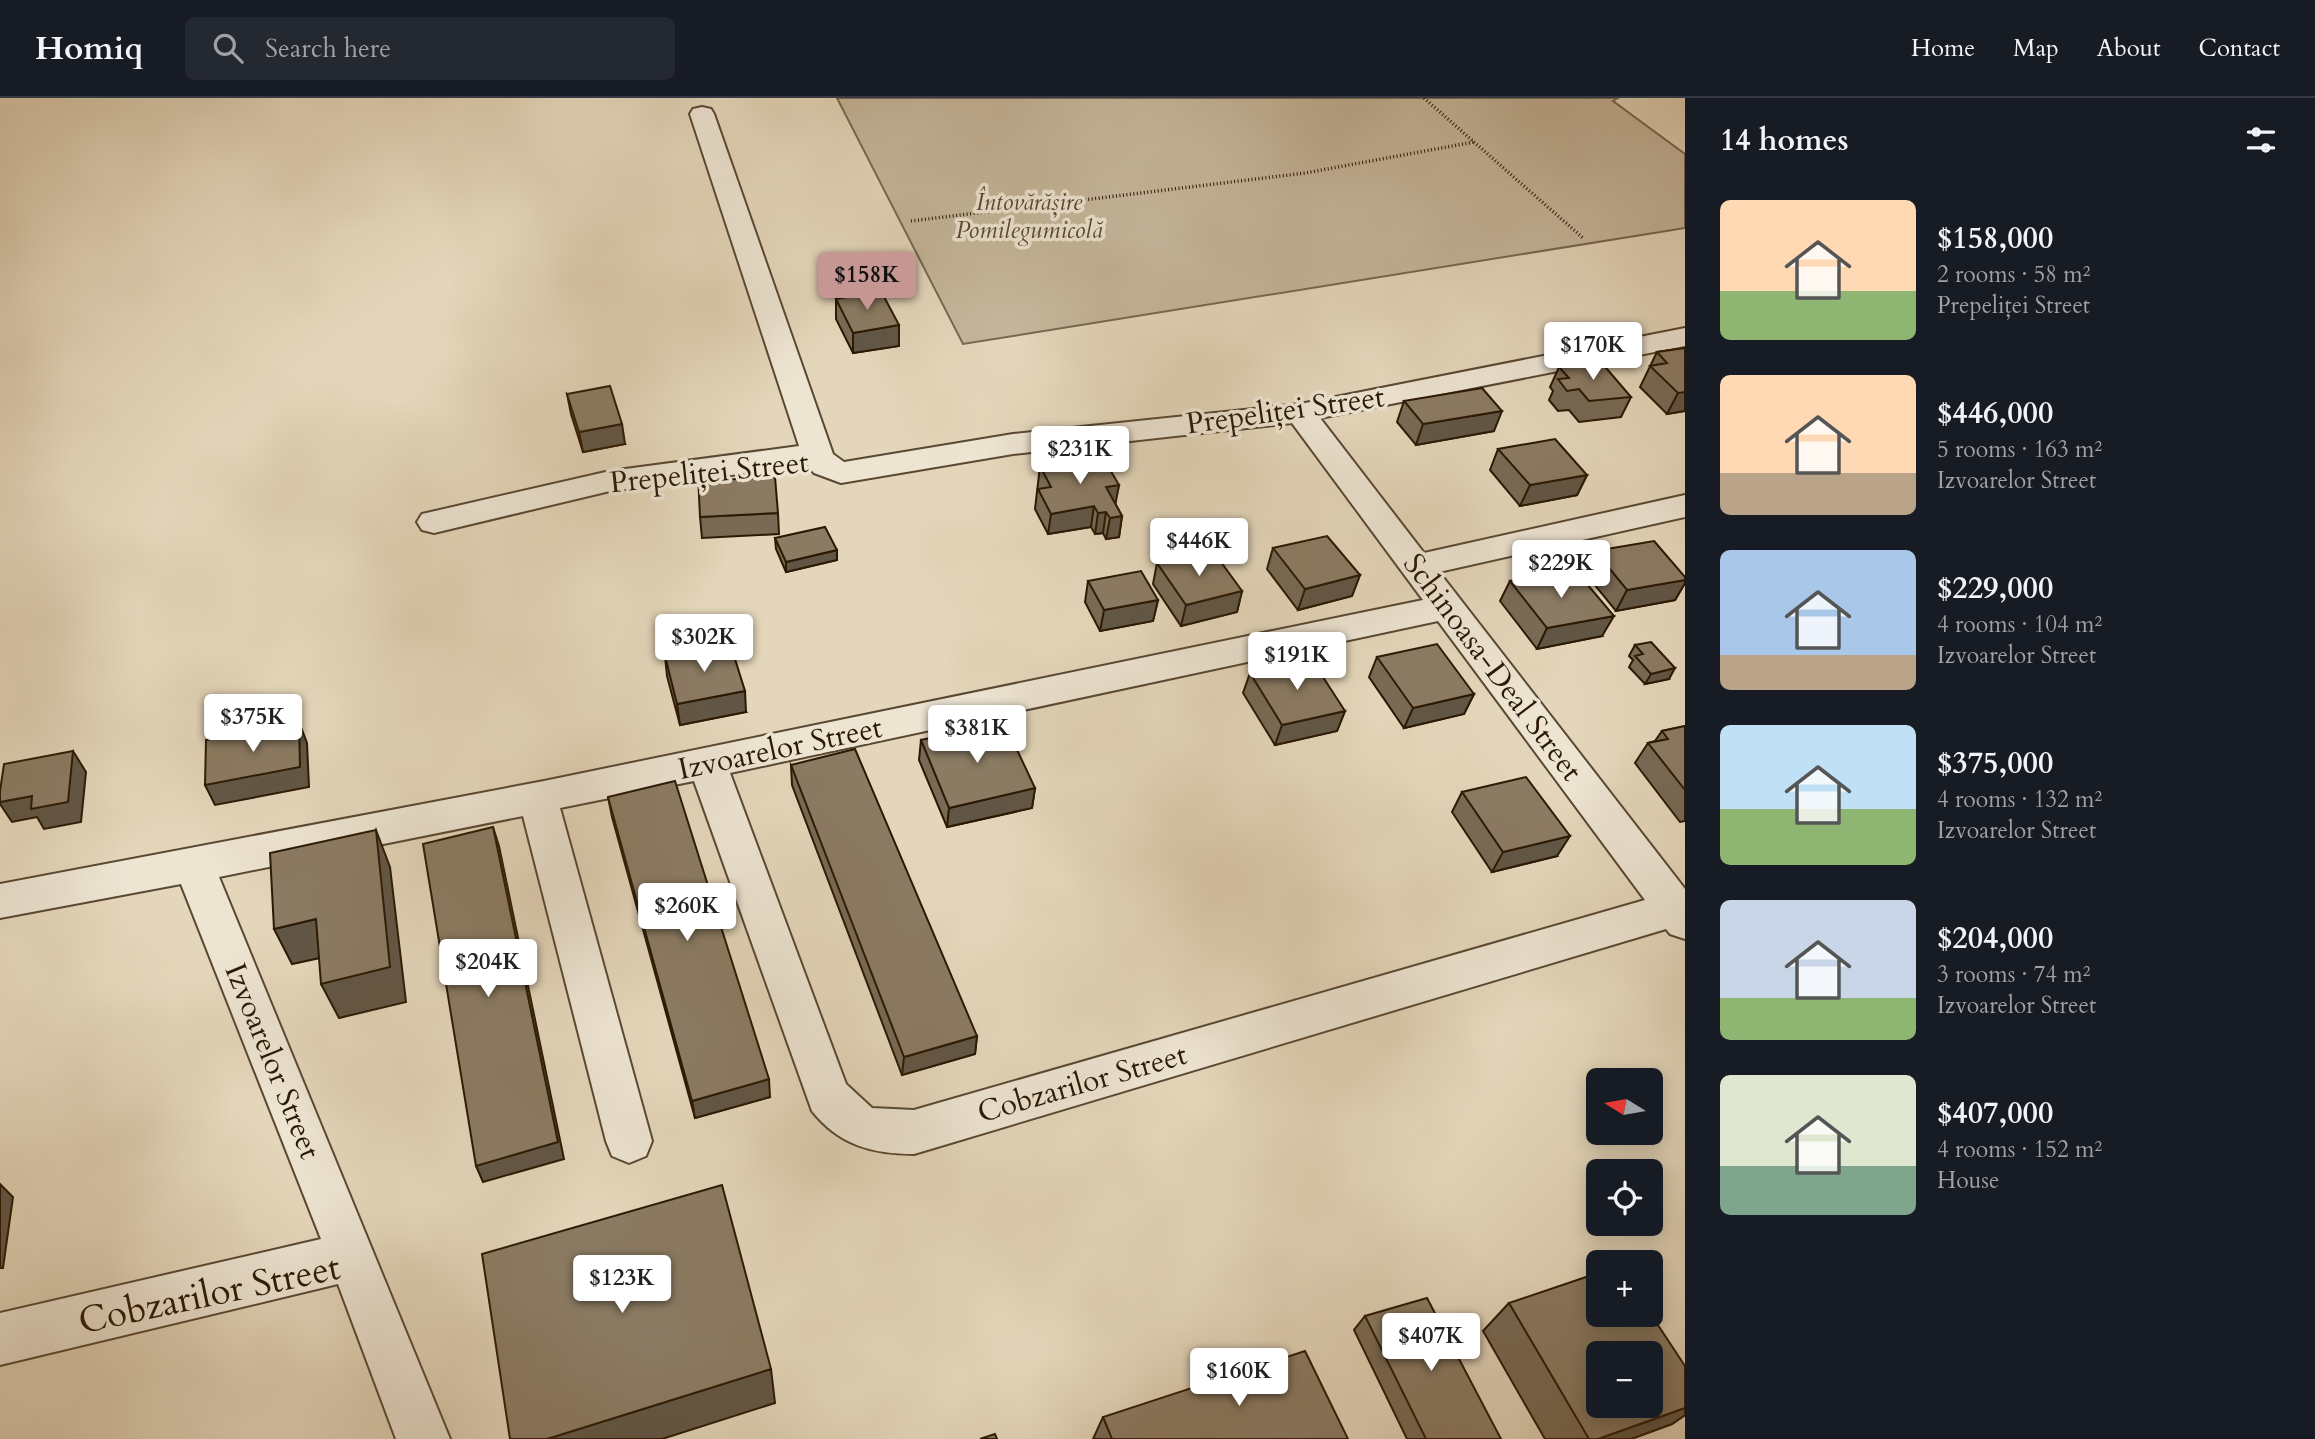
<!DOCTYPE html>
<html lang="en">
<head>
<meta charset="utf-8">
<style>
  body { margin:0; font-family:Cardo,serif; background:#242831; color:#f1f3f6; height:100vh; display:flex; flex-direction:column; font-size:26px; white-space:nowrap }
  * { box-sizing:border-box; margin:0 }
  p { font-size:23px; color:#9ea1a6 }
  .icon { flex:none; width:38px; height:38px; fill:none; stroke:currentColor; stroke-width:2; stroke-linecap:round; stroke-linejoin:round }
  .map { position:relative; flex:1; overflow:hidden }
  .drawer { display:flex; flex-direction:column; background:#171b24; width:630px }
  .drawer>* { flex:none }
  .needle { width:46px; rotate:281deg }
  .controls { position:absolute; left:1586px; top:970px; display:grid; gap:14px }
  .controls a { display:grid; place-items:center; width:77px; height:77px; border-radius:10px; background:#171b24; box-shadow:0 4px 18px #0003; font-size:35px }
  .price { position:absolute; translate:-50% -60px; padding:0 16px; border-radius:7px; background:#fff; color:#222; font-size:23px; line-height:46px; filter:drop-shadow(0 2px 4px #0008) }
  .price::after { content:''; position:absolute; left:50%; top:42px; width:21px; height:16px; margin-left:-10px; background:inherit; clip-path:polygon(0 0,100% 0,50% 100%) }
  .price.current { background:#c59692; color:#111 }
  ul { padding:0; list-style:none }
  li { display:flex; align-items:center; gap:21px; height:175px; padding:0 35px }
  li span { display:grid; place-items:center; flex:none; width:196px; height:140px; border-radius:10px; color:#555 }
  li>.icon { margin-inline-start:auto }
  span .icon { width:84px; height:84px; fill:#fffc; stroke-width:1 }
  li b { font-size:30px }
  h2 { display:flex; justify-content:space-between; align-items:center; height:84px; padding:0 35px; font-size:30px }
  header { display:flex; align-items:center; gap:42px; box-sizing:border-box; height:98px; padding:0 35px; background:#171b24; border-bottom:2px solid #363941 }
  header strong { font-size:33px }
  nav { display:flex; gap:38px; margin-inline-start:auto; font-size:24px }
  .search { width:490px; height:63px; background:#242831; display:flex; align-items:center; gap:18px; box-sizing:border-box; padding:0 24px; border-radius:10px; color:#9ea1a6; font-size:26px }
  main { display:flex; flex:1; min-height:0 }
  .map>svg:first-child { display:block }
  .green { fill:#c5b69b; stroke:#786850; stroke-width:2 }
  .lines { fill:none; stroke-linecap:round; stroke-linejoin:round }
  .minor-casing { stroke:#594832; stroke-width:4 }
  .path { stroke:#2b1904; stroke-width:3.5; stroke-dasharray:1 2.5; stroke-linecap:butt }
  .minor { fill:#ede4d2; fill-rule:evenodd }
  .wall { fill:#786a55; stroke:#2b1904; stroke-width:2 }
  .shaded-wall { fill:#615645; stroke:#2b1904; stroke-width:2 }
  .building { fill:#8b7b63; stroke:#2b1904; stroke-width:2; fill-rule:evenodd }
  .labels { text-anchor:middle; stroke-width:7; stroke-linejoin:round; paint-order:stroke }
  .far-park-label { font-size:24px; font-style:italic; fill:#594831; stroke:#ede4d2 }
  .street-label { font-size:30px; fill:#2b1904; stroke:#ede4d2 }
  .near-street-label { font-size:37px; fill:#2b1904; stroke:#ede4d2 }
</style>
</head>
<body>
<header>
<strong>Homiq</strong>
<div class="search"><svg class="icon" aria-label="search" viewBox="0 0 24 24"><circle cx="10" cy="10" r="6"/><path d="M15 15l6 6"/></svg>Search here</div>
<nav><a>Home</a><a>Map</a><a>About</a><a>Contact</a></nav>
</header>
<main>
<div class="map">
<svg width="1685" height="1341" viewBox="0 0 1685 1341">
  <rect width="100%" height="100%" fill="#e4d6ba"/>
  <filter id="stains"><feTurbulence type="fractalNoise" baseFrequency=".00286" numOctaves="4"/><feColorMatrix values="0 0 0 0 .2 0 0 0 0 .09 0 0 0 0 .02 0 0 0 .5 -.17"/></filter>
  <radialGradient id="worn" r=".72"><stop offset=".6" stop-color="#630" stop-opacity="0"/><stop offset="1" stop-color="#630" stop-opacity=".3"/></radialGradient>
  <path class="green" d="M837 0H1618L1613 3 1685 56V130L963 246Z"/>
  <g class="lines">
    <defs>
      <path id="minor" d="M702 9 711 11 714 16 833 356 844 364 1013 336 1300 306 1685 230V248L1320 320 1424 455 1685 397V419L1439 474 1685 791V841L1670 836 1666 831 914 1056C872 1056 839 1047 812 1013L694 683 560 710 652 1043 646 1058 629 1065 612 1058 606 1043 523 718 219 779 450 1341H396L338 1186 0 1267V1215L321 1141 181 786 0 820V786L544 683 1423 502 1292 325 1013 356 841 385 814 375 808 367 610 393 434 435 422 432 417 424 422 416 610 373 799 348 690 16 693 11ZM1438 523 1645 802 914 1012 872 1010 846 986 730 675Z"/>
    </defs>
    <use href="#minor" class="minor-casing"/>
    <path class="path" d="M1424 0 1583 140
      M911 123 1305 75 1474 44"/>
    <use href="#minor" class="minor"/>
  </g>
  <path class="wall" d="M836 201 899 227V248L853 255 836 221Z
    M1685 250V313L1667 316 1640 289 1657 254Z
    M1559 269 1631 299 1621 319 1579 324 1569 312 1558 313 1549 302 1553 293 1550 289Z
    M567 296 625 346 583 354 571 316Z
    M1404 303 1494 333 1416 347 1397 324Z
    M1498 351 1587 377 1577 397 1520 408 1490 372Z
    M1040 368 1119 387 1115 405 1122 418 1119 439 1106 441 1103 435 1095 436 1091 429 1048 436 1035 411Z
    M778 415 779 436 702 440 700 419Z
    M775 440 837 452V462L786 474 776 451Z
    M1273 450 1360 477 1352 498 1298 512 1267 471Z
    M1595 453 1685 479V485L1675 502 1616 513 1584 474Z
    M1157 465 1242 493 1237 514 1181 528 1153 486Z
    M1088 483 1158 502 1153 523 1100 533 1085 504Z
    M1510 483 1602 538 1537 551 1500 503Z
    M1635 547 1669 581 1645 586 1629 569 1633 562 1629 558Z
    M665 558 746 614 680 627 667 578Z
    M1377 559 1474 596 1464 616 1404 630 1369 579Z
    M1250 575 1345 613 1337 633 1275 647 1243 595Z
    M1685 628V723L1680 724 1635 665 1648 645 1655 643 1662 633Z
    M921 642 1035 690 1032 710 947 729 919 662Z
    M791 667 977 938 975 956 902 977 792 687Z
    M1462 694 1557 758 1492 774 1452 714Z
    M608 699 770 999 695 1020 612 719Z
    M1509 1205 1685 1268V1317L1672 1326 1631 1341H1545L1483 1233Z
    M1365 1218 1501 1341H1407L1354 1232Z
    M1103 1319 1348 1341H1093Z"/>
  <path class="shaded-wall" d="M899 227V248L853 255V235Z
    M1685 280V313L1667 316 1678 295Z
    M1502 313 1494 333 1416 347 1423 326Z
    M622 326 625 346 583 354 579 334Z
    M1587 377 1577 397 1520 408 1530 387Z
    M1119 387 1115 408 1106 389Z
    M1094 408 1091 429 1048 436 1051 416Z
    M1106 414 1103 435 1095 436 1098 415Z
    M1122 418 1119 439 1106 441 1110 420Z
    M837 452V462L786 474V464Z
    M1360 477 1352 498 1298 512 1305 491Z
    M1685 482V485L1675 502 1616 513 1627 492Z
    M1242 493 1237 514 1181 528 1186 507Z
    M1158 502 1153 523 1100 533 1104 512Z
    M1614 518 1602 538 1537 551 1547 530Z
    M1675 570 1669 581 1645 586 1651 576Z
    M745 593 746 614 680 627 677 606Z
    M1474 596 1464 616 1404 630 1413 610Z
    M1345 613 1337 633 1275 647 1282 627Z
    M299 624 307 645 309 689 215 707 205 687Z
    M73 653 86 674 81 724 44 731 37 719 12 724 0 706V704L32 698Z
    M1035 690 1032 710 947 729 949 710Z
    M493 729 499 748 564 1061 483 1084 476 1068Z
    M376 732 390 769 406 904 339 920 321 886Z
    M1570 738 1557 758 1492 774 1503 754Z
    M316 821 334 857 292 866 274 831Z
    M977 938 975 956 902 977 904 959Z
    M769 981 770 999 695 1020 692 1003Z
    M0 1086 13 1099 3 1170H0Z
    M771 1271 775 1305 662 1341H547Z
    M1685 1310V1317L1672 1326 1631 1341H1598Z"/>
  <path class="building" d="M881 193 899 227 853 235 836 201Z
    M1685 250V294L1678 295 1650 268 1667 265 1657 254Z
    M1601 264 1631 299 1589 303 1579 291 1567 293 1558 281 1569 280 1559 269Z
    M610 288 622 326 579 334 567 296Z
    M1482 290 1502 313 1423 326 1404 303Z
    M1555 341 1587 377 1530 387 1498 351Z
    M1102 358 1119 387 1106 389 1122 418 1110 420 1106 414 1098 415 1094 408 1051 416 1038 391 1051 389 1040 368Z
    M720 375V382L775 379 778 415 700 419 698 376Z
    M825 429 837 452 786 464 775 440Z
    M1327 438 1360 477 1305 491 1273 450Z
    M1654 443 1685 479V482L1627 492 1595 453Z
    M1213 453 1242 493 1186 507 1157 465Z
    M1141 473 1158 502 1104 512 1088 483Z
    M1549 475 1557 485 1582 480 1614 518 1547 530 1510 483Z
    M1651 544 1675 570 1651 576 1635 558 1643 556 1635 547Z
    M730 545 745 593 677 606 665 558Z
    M1437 546 1474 596 1413 610 1377 559Z
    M1312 562 1345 613 1282 627 1250 575Z
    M299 624 300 669 205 687 206 642Z
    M1004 624 1035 690 949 710 921 642Z
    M1685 628V692L1648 645 1668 641 1662 633Z
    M855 651 977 938 904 959 791 667Z
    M73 653 68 704 31 711 32 698 0 704V693L4 666Z
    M1526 679 1570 738 1503 754 1462 694Z
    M675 683 769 981 692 1003 608 699Z
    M493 729 558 1044 476 1068 423 746Z
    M376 732 390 869 321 886 316 821 274 831 270 755Z
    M722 1087 771 1271 547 1341H510L482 1156Z
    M1598 1175V1216H1650V1215L1685 1268V1310L1598 1341H1589L1509 1205ZM1598 1255H1650V1307H1598Z
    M1427 1200 1501 1341H1426L1365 1218Z
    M1305 1253 1348 1341H1112L1103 1319Z
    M995 1336 997 1341H980Z"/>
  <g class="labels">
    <g class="far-park-label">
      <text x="1029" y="112">Întovărășire<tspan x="1029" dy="28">Pomilegumicolă</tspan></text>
    </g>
    <g class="street-label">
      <text transform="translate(1285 312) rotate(-8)" y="10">Prepeliței Street</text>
      <text transform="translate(709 374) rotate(-6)" y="10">Prepeliței Street</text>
      <text transform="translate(1493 569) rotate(53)" y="10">Schinoasa-Deal Street</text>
      <text transform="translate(780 650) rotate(-12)" y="10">Izvoarelor Street</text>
      <text transform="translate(273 963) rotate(68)" y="10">Izvoarelor Street</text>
      <text transform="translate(1082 985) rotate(-16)" y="10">Cobzarilor Street</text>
    </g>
    <g class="near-street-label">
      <text transform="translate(209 1195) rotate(-12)" y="13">Cobzarilor Street</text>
    </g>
  </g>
  <rect width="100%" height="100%" filter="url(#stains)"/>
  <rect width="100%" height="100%" fill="url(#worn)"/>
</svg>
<div class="controls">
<a><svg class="needle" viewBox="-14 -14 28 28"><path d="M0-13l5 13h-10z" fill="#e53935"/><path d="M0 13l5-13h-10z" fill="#9ea1a6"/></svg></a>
<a><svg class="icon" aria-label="locate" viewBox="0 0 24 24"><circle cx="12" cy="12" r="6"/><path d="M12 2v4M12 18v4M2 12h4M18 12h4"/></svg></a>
<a>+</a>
<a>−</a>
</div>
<b class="price current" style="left:867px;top:214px">$158K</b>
<b class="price" style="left:1593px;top:284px">$170K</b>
<b class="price" style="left:1080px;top:388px">$231K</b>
<b class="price" style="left:1199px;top:480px">$446K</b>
<b class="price" style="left:1561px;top:502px">$229K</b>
<b class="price" style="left:704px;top:576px">$302K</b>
<b class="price" style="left:1297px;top:594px">$191K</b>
<b class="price" style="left:253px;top:656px">$375K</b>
<b class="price" style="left:977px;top:667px">$381K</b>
<b class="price" style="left:687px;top:845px">$260K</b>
<b class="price" style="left:488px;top:901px">$204K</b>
<b class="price" style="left:622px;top:1217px">$123K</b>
<b class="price" style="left:1431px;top:1275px">$407K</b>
<b class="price" style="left:1239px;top:1310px">$160K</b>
</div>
<section class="drawer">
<h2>14 homes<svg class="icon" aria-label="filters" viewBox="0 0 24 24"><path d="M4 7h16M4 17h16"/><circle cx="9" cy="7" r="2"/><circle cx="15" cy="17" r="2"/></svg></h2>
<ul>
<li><span style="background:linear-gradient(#ffd9b3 65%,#8fb573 0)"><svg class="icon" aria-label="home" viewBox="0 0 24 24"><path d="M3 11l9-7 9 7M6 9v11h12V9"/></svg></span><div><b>$158,000</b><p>2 rooms · 58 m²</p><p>Prepeliței Street</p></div></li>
<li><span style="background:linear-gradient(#ffd9b3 70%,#b9a48a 0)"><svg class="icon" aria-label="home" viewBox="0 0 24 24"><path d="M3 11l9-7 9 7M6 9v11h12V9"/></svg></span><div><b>$446,000</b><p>5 rooms · 163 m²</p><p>Izvoarelor Street</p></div></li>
<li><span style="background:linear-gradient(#a9c7e8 75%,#b9a48a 0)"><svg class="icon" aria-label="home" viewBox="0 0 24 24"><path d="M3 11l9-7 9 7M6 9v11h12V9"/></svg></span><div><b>$229,000</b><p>4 rooms · 104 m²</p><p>Izvoarelor Street</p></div></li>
<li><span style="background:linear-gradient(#bfe0f5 60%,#8fb573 0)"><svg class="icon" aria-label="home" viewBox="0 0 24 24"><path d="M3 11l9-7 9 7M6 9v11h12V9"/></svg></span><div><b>$375,000</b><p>4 rooms · 132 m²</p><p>Izvoarelor Street</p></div></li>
<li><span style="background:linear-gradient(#c9d6e8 70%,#8fb573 0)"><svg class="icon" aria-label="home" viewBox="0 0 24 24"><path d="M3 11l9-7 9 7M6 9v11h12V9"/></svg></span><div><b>$204,000</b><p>3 rooms · 74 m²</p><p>Izvoarelor Street</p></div></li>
<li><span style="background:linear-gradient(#dfe7d0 65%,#7fa58c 0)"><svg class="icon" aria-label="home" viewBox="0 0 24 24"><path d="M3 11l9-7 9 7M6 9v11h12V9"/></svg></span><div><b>$407,000</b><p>4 rooms · 152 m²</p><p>House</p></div></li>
</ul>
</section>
</main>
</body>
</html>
